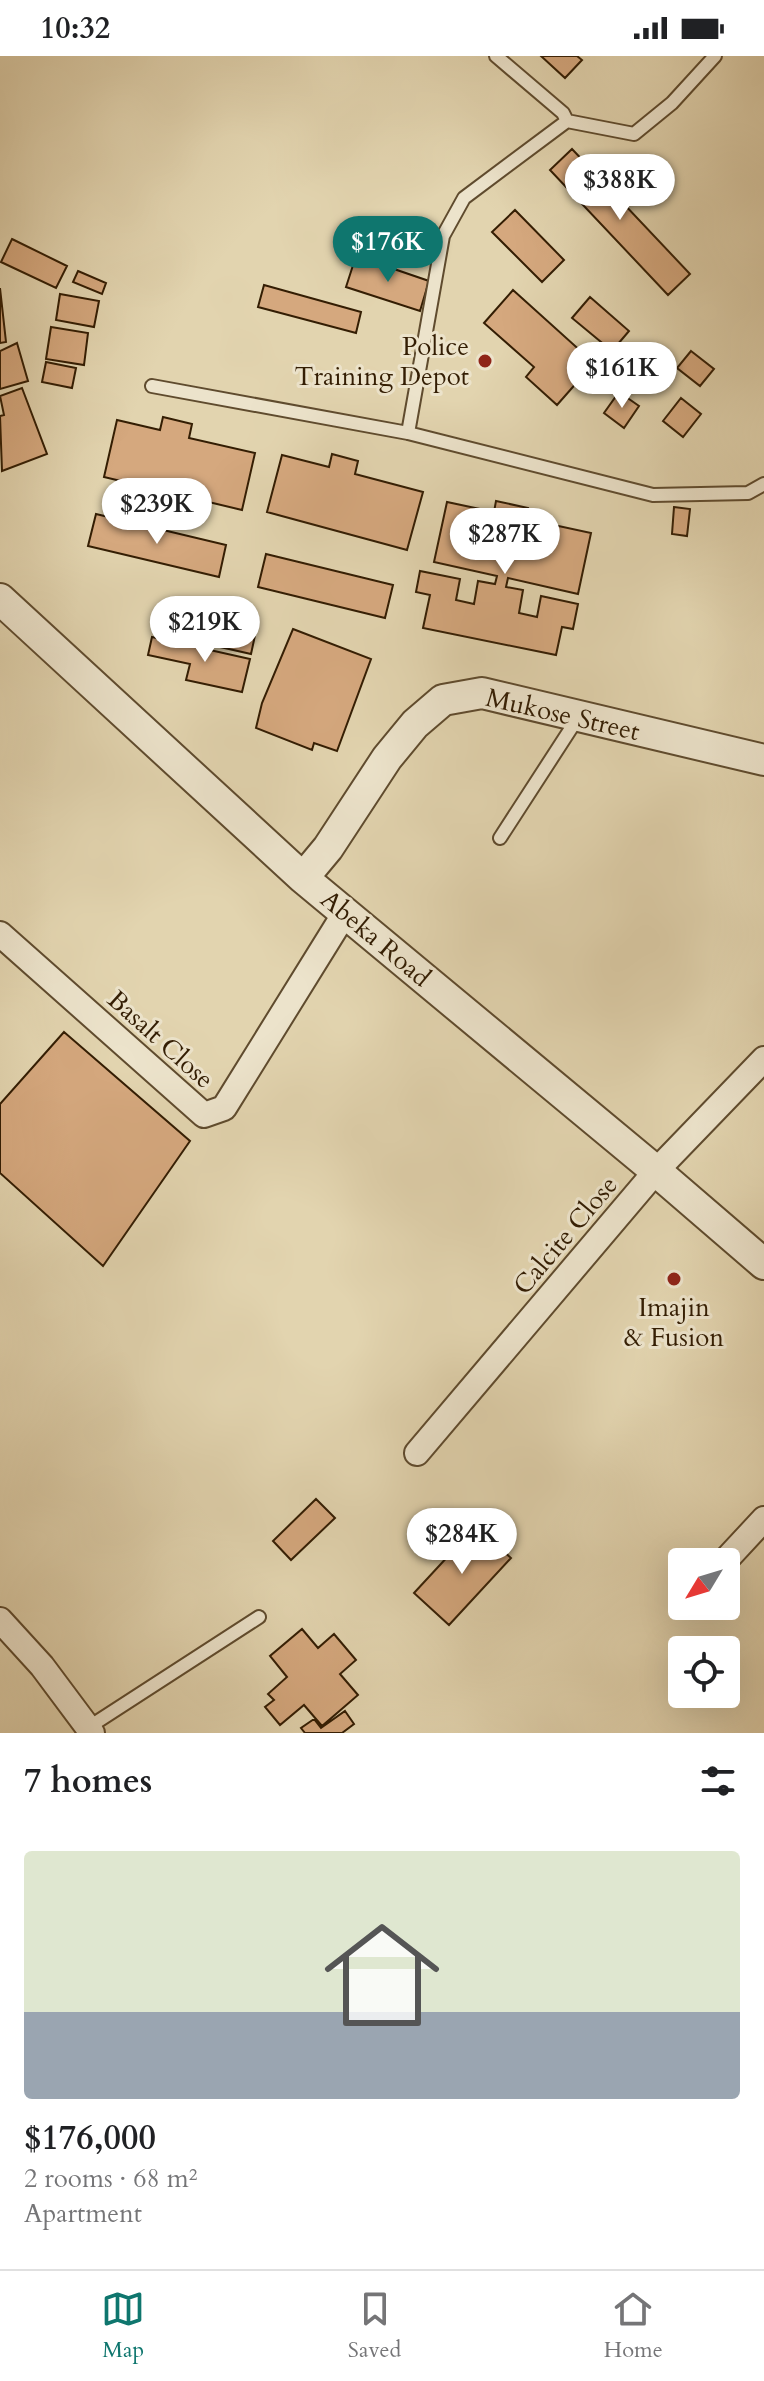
<!DOCTYPE html>
<html lang="en">
<head>
<meta charset="utf-8">
<style>
  body { margin:0; font-family:Cardo,serif; background:#f6f6f6; color:#202124; height:100vh; display:flex; flex-direction:column; font-size:30px; white-space:nowrap }
  * { box-sizing:border-box; margin:0 }
  p { font-size:26px; color:#757577 }
  .icon { flex:none; width:44px; height:44px; fill:none; stroke:currentColor; stroke-width:2; stroke-linecap:round; stroke-linejoin:round }
  .map { position:relative; height:1677px; overflow:hidden }
  .details { display:flex; flex-direction:column; background:#fff; flex:1 }
  .details>* { flex:none }
  .needle { width:52px; rotate:232deg }
  .controls { position:absolute; left:668px; top:1492px; display:grid; gap:16px }
  .controls a { display:grid; place-items:center; width:72px; height:72px; border-radius:8px; background:#fff; box-shadow:0 8px 32px #0002; font-size:40px }
  .price { position:absolute; translate:-50% -68px; padding:0 18px; border-radius:28px; background:#fff; color:#222; font-size:26px; line-height:52px; filter:drop-shadow(0 2px 4px #0008) }
  .price::after { content:''; position:absolute; left:50%; top:48px; width:24px; height:18px; margin-left:-12px; background:inherit; clip-path:polygon(0 0,100% 0,50% 100%) }
  .price.on { background:#0f766e; color:#fff }
  ul { padding:0; list-style:none }
  li { display:grid; align-content:center; gap:16px; height:424px; padding:0 24px }
  li span { display:grid; place-items:center; height:248px; border-radius:8px; color:#555 }
  li>.icon { margin-inline-start:auto }
  span .icon { width:144px; height:144px; fill:#fffc; stroke-width:1 }
  li b { font-size:34px }
  h2 { display:flex; justify-content:space-between; align-items:center; height:96px; padding:0 24px; font-size:34px }
  .status { display:flex; justify-content:space-between; align-items:center; height:56px; padding:0 40px; background:#fff; direction:ltr }
  .status svg { height:22px; fill:currentColor }
  .tabs { display:flex; justify-content:space-around; align-items:center; height:112px; border-top:2px solid #e0e0e0; background:#fff; font-size:22px; color:#757577 }
  .tabs a { display:grid; justify-items:center; gap:4px }
  .tabs .on { color:#0f766e }
  .map>svg:first-child { display:block }
  .building { fill:#d5a87e; stroke:#331d03; stroke-width:2 }
  .lines { fill:none; stroke-linecap:round; stroke-linejoin:round }
  .service-casing { stroke:#5f4b2e; stroke-width:16 }
  .minor-casing { stroke:#5f4b2e; stroke-width:28 }
  .tertiary-casing { stroke:#5f4b2e; stroke-width:34 }
  .service { stroke:#ece3cb; stroke-width:12 }
  .minor { stroke:#ece3cb; stroke-width:24 }
  .tertiary { stroke:#ece3cb; stroke-width:30 }
  .poi-dot { fill:#8f2418; stroke:#ece3cb; stroke-width:3 }
  .labels { text-anchor:middle; stroke-width:6; stroke-linejoin:round; paint-order:stroke }
  .poi-label { font-size:26px; fill:#331d03; stroke:#ece3cb; text-anchor:end }
  .street-label { font-size:26px; fill:#331d03; stroke:#ece3cb }
</style>
</head>
<body>
<div class="status"><b>10:32</b><svg viewBox="0 0 49 12"><path d="M0 12V9h3v3zM5 12V6h3v6zM10 12V3h3v9zM15 12V0h3v12zM26 1h20v11H26zM47 4h2v5h-2z"/></svg></div>
<div class="map">
<svg width="764" height="1677" viewBox="0 0 764 1677">
  <rect width="100%" height="100%" fill="#e2d4af"/>
  <filter id="stains"><feTurbulence type="fractalNoise" baseFrequency=".0025" numOctaves="4"/><feColorMatrix values="0 0 0 0 .2 0 0 0 0 .09 0 0 0 0 .02 0 0 0 .5 -.17"/></filter>
  <radialGradient id="worn" r=".72"><stop offset=".6" stop-color="#630" stop-opacity="0"/><stop offset="1" stop-color="#630" stop-opacity=".3"/></radialGradient>
  <path class="building" d="M541 0H577L582 4 565 22Z
    M572 93 690 218 668 239 550 114Z
    M515 154 564 204 542 226 492 176Z
    M12 183 67 210 56 232 1 206Z
    M356 200 429 225 420 255 346 231Z
    M78 215 106 227 102 238 73 226Z
    M264 229 361 256 356 277 258 251Z
    M0 232 6 286 0 287Z
    M513 234 594 307 557 349 526 321 534 311 484 267Z
    M60 238 99 245 94 271 56 264Z
    M590 241 629 275 612 295 572 262Z
    M51 271 88 277 84 309 46 303Z
    M17 287 28 325 0 333V295Z
    M691 295 714 313 700 330 677 312Z
    M46 306 76 312 72 332 42 326Z
    M22 332 47 398 2 415 0 360 4 359 0 340Z
    M619 336 639 350 624 372 604 357Z
    M681 342 701 358 683 381 663 365Z
    M163 361 192 368 189 382 255 397 242 454 104 421 117 364 160 374Z
    M332 398 358 405 355 418 423 436 407 494 267 456 282 399 329 411Z
    M496 445 528 452 526 463 591 477 578 538 508 522 506 531 523 534 519 557 537 561 541 540 578 548 573 573 562 571 556 599 423 572 430 539 416 536 420 515 460 523 456 544 474 548 478 525 495 528 497 520 434 506 447 446 494 456Z
    M674 451 690 453 687 480 672 478Z
    M96 458 226 489 219 521 88 490Z
    M266 498 393 529 385 562 258 531Z
    M160 548 257 570 251 598 154 576Z
    M293 573 371 603 337 695 314 687 312 694 256 672 262 647Z
    M152 581 250 603 242 636 186 624 190 608 148 599Z
    M64 976 190 1085 103 1210 0 1117V1048Z
    M316 1443 335 1462 291 1504 273 1485Z
    M476 1470 511 1502 449 1569 414 1537Z
    M302 1573 318 1592 334 1578 356 1604 340 1618 358 1639 322 1670 304 1649 280 1669 265 1651 274 1644 268 1638 287 1621 270 1600Z
    M345 1655 354 1668 342 1677H305L301 1672 314 1663 321 1672Z"/>
  <g class="lines">
    <defs>
      <path id="service" d="M496 0 563 57 567 65 634 78 672 47 715 0
        M152 330 408 377 653 439 748 437 764 428
        M408 377 443 180 464 142 567 65
        M500 782 579 660
        M89 1671 259 1561"/>
      <path id="minor" d="M0 878 204 1059 224 1052 345 857
        M417 1397 656 1115 764 1003
        M724 1506 764 1463
        M0 1564 42 1610 92 1677"/>
      <path id="tertiary" d="M0 543 303 822 656 1115 764 1208
        M303 822 328 792 387 702 415 668 443 644 482 637 764 704"/>
    </defs>
    <use href="#service" class="service-casing"/>
    <use href="#minor" class="minor-casing"/>
    <use href="#tertiary" class="tertiary-casing"/>
    <use href="#service" class="service"/>
    <use href="#minor" class="minor"/>
    <use href="#tertiary" class="tertiary"/>
  </g>
  <g class="poi-dot">
    <circle cx="485" cy="305" r="8"/>
    <circle cx="674" cy="1223" r="8"/>
  </g>
  <g class="labels">
    <g class="poi-label">
      <text x="469" y="299">Police<tspan x="469" dy="30">Training Depot</tspan></text>
      <text x="674" y="1260" text-anchor="middle">Imajin<tspan x="674" dy="30">&amp; Fusion</tspan></text>
    </g>
    <g class="street-label">
      <text transform="translate(563 658) rotate(13)" y="9">Mukose Street</text>
      <text transform="translate(376 882) rotate(40)" y="9">Abeka Road</text>
      <text transform="translate(161 983) rotate(42)" y="9">Basalt Close</text>
      <text transform="translate(565 1179) rotate(-50)" y="9">Calcite Close</text>
    </g>
  </g>
  <rect width="100%" height="100%" filter="url(#stains)"/>
  <rect width="100%" height="100%" fill="url(#worn)"/>
</svg>
<div class="controls">
<a><svg class="needle" viewBox="-14 -14 28 28"><path d="M0-13l5 13h-10z" fill="#e53935"/><path d="M0 13l5-13h-10z" fill="#757577"/></svg></a>
<a><svg class="icon" aria-label="locate" viewBox="0 0 24 24"><circle cx="12" cy="12" r="6"/><path d="M12 2v4M12 18v4M2 12h4M18 12h4"/></svg></a>
</div>
<b class="price" style="left:620px;top:166px">$388K</b>
<b class="price on" style="left:388px;top:228px">$176K</b>
<b class="price" style="left:622px;top:354px">$161K</b>
<b class="price" style="left:157px;top:490px">$239K</b>
<b class="price" style="left:505px;top:520px">$287K</b>
<b class="price" style="left:205px;top:608px">$219K</b>
<b class="price" style="left:462px;top:1520px">$284K</b>
</div>
<section class="details">
<h2>7 homes<svg class="icon" aria-label="filters" viewBox="0 0 24 24"><path d="M4 7h16M4 17h16"/><circle cx="9" cy="7" r="2"/><circle cx="15" cy="17" r="2"/></svg></h2>
<ul>
<li><span style="background:linear-gradient(#dfe7d0 65%,#9aa5b1 0)"><svg class="icon" aria-label="home" viewBox="0 0 24 24"><path d="M3 11l9-7 9 7M6 9v11h12V9"/></svg></span><div><b>$176,000</b><p>2 rooms · 68 m²</p><p>Apartment</p></div></li>
</ul>
</section>
<nav class="tabs">
<a class="on"><svg class="icon" aria-label="map" viewBox="0 0 24 24"><path d="M3 6l6-2 6 2 6-2v14l-6 2-6-2-6 2zM9 4v14M15 6v14"/></svg>Map</a>
<a><svg class="icon" aria-label="saved" viewBox="0 0 24 24"><path d="M7 4h10v16l-5-4-5 4z"/></svg>Saved</a>
<a><svg class="icon" aria-label="home" viewBox="0 0 24 24"><path d="M3 11l9-7 9 7M6 9v11h12V9"/></svg>Home</a>
</nav>
</body>
</html>
